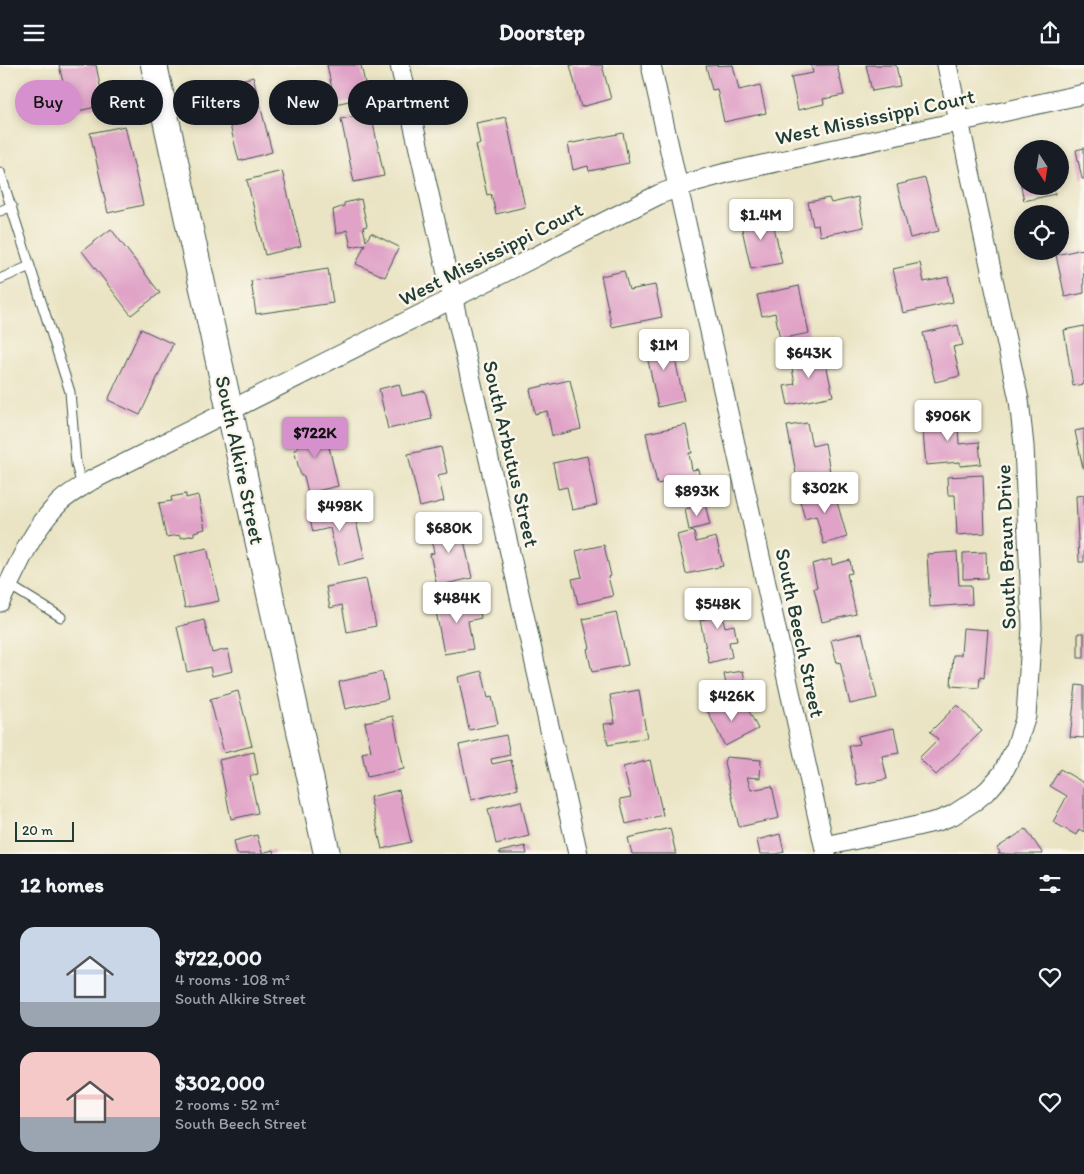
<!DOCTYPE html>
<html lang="en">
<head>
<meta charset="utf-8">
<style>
  body { margin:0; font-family:Itim,sans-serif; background:#242831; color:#f1f3f6; height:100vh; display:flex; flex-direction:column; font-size:19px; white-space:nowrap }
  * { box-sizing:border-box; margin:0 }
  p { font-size:16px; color:#9ea1a6 }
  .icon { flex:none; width:28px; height:28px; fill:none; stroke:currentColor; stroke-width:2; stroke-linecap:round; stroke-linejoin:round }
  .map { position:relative; height:789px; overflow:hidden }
  .panel { display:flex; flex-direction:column; background:#171b24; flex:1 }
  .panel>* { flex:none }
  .top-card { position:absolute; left:15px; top:15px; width:500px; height:45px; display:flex; gap:10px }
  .needle { width:32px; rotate:168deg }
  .tools { position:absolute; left:1014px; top:75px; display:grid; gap:10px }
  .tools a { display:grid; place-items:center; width:55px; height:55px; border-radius:50%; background:#171b24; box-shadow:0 2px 8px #0003; font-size:25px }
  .scale { position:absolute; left:15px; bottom:12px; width:59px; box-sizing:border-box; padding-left:5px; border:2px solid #1f3d34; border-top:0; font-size:14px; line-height:18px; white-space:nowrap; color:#1f3d34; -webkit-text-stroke:4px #fbf7ec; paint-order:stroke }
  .price { position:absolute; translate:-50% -42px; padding:0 11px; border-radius:5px; background:#fff; color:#222; font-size:16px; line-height:32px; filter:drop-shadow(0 1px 2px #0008) }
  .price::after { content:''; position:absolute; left:50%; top:30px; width:15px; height:11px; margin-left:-8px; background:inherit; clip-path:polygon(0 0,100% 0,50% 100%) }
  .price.on { background:#d690ce; color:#111 }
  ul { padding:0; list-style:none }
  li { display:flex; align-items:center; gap:15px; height:125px; padding:0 20px }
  li span { display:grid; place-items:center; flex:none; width:140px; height:100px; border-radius:15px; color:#555 }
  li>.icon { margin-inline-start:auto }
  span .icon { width:60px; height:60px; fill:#fffc; stroke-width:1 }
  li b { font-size:21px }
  h2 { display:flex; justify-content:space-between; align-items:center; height:60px; padding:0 20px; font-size:21px }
  .tag { padding:0 18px; border-radius:22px; background:#171b24; box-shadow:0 2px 8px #0003; font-size:18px; line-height:45px }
  .tag.on { background:#d690ce; color:#111 }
  header { display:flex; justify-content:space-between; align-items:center; height:65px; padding:0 20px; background:#171b24; font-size:22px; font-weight:700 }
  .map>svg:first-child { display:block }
  .building { fill:#e0a3c7 }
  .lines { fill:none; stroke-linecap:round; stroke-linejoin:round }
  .lane-casing { stroke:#3d564a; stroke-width:11 }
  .street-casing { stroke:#3d564a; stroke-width:21 }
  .secondary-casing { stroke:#3d564a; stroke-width:28 }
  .lane { stroke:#fff; stroke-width:9 }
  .street { stroke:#fff; stroke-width:19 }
  .secondary { stroke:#fff; stroke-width:26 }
  .labels { text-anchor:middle; stroke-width:5; stroke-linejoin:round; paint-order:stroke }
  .street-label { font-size:21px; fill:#1f3d34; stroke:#fbf7ec }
</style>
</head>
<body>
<header><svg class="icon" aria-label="menu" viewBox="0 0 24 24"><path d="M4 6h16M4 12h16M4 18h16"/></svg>Doorstep<svg class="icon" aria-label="share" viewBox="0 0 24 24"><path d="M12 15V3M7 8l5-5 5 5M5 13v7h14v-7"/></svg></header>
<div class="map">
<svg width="1084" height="789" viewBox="0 0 1084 789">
  <rect width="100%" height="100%" fill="#fbf7ec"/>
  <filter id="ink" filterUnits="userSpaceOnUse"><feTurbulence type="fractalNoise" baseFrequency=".02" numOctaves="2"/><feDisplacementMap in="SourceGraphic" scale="10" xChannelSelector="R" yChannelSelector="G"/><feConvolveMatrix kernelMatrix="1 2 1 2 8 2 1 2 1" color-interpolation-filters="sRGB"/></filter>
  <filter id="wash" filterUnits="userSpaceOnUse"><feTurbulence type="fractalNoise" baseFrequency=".0096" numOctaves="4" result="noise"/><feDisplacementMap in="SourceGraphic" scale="20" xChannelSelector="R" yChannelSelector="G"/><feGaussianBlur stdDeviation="1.12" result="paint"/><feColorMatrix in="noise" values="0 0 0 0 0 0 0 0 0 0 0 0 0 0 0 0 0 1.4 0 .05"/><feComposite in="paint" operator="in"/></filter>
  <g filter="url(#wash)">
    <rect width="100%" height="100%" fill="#eae4c4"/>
    <g id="blocks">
      <path class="building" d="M59 0H96L104 40 70 48Z
        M327 0H361L368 32 335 39Z
        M570 0H602L611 34 581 42Z
        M733 0 739 25 760 20 766 48 724 57 717 24 712 25 706 1Z
        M811 0H837L844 30 823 34 824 39 798 45 791 12 813 8Z
        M866 0H896L900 21 872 26Z
        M253 12 272 87 239 96 220 20Z
        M371 48 384 111 354 117 341 54Z
        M506 52 525 142 496 149 491 129 487 130 476 80 480 79 476 58Z
        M125 61 143 140 108 148 90 68Z
        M623 68 629 98 589 106 588 101 573 105 568 79Z
        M1084 83V114H1082L1076 85Z
        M1022 91V121H1054L1055 129 1024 136 1015 92Z
        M282 106 301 181 265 190 247 115Z
        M925 113 939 166 910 173 897 120Z
        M858 132 864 162 820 171 818 160 813 161 808 137 829 133 831 138Z
        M361 134 367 161 363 162 366 176 371 168 399 182 385 212 356 199 365 179 351 182 347 165 336 169 333 145 344 141V138Z
        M771 148 782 198 751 204 740 155Z
        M111 164 160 228 131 250 82 186Z
        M1083 184 1084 228 1065 232 1056 190Z
        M920 198 924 217 948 212 953 237 903 248 893 204Z
        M328 204 333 238 256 249 251 216Z
        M624 206 629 225 655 220 662 252 612 262 601 211Z
        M799 221 809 268 780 274 775 248 762 251 757 230Z
        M958 260 963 280 953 282 960 311 935 317 923 268Z
        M1084 261V319L1073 321 1064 265Z
        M141 264 173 279 140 350 108 335Z
        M670 271 684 336 658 342 644 277Z
        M823 285 833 331 788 340 784 321 795 319 790 293Z
        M570 315 581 364 552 371 547 346 535 349 530 324Z
        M399 319 402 331 425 326 432 354 388 364 379 324Z
        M957 348 959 379 979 377 981 399 960 401V397L926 400 922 357H930L929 350Z
        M807 358 812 381 825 378 831 413 798 419 787 361Z
        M324 360 338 421 308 428 304 411H301L294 385 298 384 294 367Z
        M686 360 692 388H689L692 405 698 404 703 427 671 434 667 417 657 419 646 368Z
        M1084 364V403H1083L1075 366Z
        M441 382 447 408 438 410 444 436 420 442 408 389Z
        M587 391 597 440 572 445 567 422 558 424 553 398Z
        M983 410 985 468 957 470 955 430H948L947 412Z
        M833 423 847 472 824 479 816 451 805 454 799 433Z
        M186 429V433L198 430 205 464 194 467V470L180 473V470L166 472 159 438 172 436 171 432Z
        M1084 430V497H1079L1076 431Z
        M705 439 710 460 689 465 685 444Z
        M328 440 329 446 352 441 365 493 339 500 330 463 313 467 308 445Z
        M460 456 472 513 437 521 430 489 434 488 429 463Z
        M694 466 696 477 716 472 723 501 686 509 677 470Z
        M604 480 611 511 608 512 613 531 578 539 572 514 582 512 576 486Z
        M207 483 219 536 185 543 174 491Z
        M957 487 959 520H971L972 539 930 542 927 489Z
        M986 487 987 513 963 514V488Z
        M831 494 832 500 850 495 852 508 847 509 856 549 822 557 814 523 817 522 812 499Z
        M366 514 376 561 347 567 342 540 330 543 326 522Z
        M727 531 731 548 722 550 725 562 734 560 737 576 729 577 732 592 709 598 700 555 709 553 705 536Z
        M477 532 481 553 468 556 473 584 444 589 435 541Z
        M616 547 628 600 592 607 587 584 590 583 583 554Z
        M204 555 212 588 228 584 233 606 212 611 210 602 187 607 177 562Z
        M963 563 988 565 984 613 980 612 979 623 951 621 953 590H961Z
        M862 568 877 633 850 639 840 597 837 598 831 575Z
        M1078 568H1084V593H1078Z
        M482 606 488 633 492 632 498 659 469 665 458 612Z
        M743 606 747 626 728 630 724 609Z
        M382 607 388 634 345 644 339 617Z
        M1076 620 1084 621V673L1070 672Z
        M639 625 647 673 608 680 604 659 615 658 610 630Z
        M238 626 252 681 224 688 210 634Z
        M720 636 725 646 744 636 758 664 725 681 706 643Z
        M957 640 982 666 936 710 919 693 938 674 930 667Z
        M393 651 404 704 367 712 362 688 371 686 365 657Z
        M894 663 899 688 882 691 887 714 857 720 849 681 859 679 858 671Z
        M506 670 510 690 491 694 492 699 511 695 518 724 471 735 459 680Z
        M254 687 258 709 250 711 258 748 231 754 219 695Z
        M726 692 761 695 760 713 747 712 751 725 772 721 779 753 739 762 724 697Z
        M650 695 663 750 626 759 620 734 631 732 623 702Z
        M1060 704 1084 718V767L1079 764 1076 770 1053 757 1067 731 1050 721Z
        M399 725 411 777 382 784 370 732Z
        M521 736 529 771 496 779 488 744Z
        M670 763 676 789H632L628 773Z
        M1026 764 1043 789H998L1000 787 997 783Z
        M780 769 784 787 776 789H760L757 775Z
        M257 770 262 788 273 785 274 789H237L234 776Z
        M525 781 527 789H500L499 787Z"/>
    </g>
  </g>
  <g filter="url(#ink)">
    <use href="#blocks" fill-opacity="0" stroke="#3d564a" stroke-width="1"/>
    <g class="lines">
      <defs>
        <path id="lane" d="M0 107 70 327 76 399 82 421
          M0 146 12 141
          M0 214 30 201
          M9 520 61 552"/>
        <path id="street" d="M400 0 578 789
          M651 0 826 789
          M0 537C17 503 32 464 60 437 70 428 81 422 92 415L660 129 693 117 726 108 1084 29
          M825 781 917 761 938 756 953 750 976 735 989 724 1002 709 1016 682 1026 651 1032 562 1024 381 1019 335 947 0"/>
        <path id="secondary" d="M154 0 327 789"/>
      </defs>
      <use href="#lane" class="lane-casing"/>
      <use href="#street" class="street-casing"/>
      <use href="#secondary" class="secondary-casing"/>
      <use href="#lane" class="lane"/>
      <use href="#street" class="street"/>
      <use href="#secondary" class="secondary"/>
    </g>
  </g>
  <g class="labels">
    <g class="street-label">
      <text transform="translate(875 52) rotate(-12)" y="7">West Mississippi Court</text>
      <text transform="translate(491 189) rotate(-27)" y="7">West Mississippi Court</text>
      <text transform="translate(511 389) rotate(77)" y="7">South Arbutus Street</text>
      <text transform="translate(240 395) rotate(78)" y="7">South Alkire Street</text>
      <text transform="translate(1006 482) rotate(-92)" y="7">South Braun Drive</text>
      <text transform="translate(800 568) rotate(78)" y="7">South Beech Street</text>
    </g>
  </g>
</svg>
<div class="tools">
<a><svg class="needle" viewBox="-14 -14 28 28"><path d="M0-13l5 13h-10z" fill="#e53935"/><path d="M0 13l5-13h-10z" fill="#9ea1a6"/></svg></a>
<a><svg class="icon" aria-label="locate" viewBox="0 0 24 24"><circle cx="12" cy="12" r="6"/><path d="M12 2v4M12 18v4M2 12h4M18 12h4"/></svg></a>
</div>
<div class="scale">20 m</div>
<b class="price" style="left:761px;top:176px">$1.4M</b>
<b class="price" style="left:664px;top:306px">$1M</b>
<b class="price" style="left:809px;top:314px">$643K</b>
<b class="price" style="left:948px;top:377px">$906K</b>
<b class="price on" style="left:315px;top:394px">$722K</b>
<b class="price" style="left:825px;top:449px">$302K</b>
<b class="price" style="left:697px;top:452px">$893K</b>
<b class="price" style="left:340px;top:467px">$498K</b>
<b class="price" style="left:449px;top:489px">$680K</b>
<b class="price" style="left:457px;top:559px">$484K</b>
<b class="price" style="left:718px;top:565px">$548K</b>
<b class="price" style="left:732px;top:657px">$426K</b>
<div class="top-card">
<a class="tag on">Buy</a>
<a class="tag">Rent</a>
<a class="tag">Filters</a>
<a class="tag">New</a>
<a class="tag">Apartment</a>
</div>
</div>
<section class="panel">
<h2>12 homes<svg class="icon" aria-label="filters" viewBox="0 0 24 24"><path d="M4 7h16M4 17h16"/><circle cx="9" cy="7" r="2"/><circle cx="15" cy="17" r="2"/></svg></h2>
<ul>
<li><span style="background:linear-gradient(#c9d6e8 75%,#9aa5b1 0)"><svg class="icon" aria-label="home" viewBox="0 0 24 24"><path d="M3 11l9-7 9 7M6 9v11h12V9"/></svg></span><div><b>$722,000</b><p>4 rooms · 108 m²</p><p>South Alkire Street</p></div><svg class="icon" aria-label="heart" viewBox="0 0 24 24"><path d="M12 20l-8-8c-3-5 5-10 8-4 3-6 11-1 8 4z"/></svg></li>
<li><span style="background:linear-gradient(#f6c9c9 65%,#9aa5b1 0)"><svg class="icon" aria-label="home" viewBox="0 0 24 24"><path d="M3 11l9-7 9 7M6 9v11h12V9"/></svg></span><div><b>$302,000</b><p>2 rooms · 52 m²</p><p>South Beech Street</p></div><svg class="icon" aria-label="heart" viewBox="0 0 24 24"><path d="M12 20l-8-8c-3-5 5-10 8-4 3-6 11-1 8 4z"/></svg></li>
</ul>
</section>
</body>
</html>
